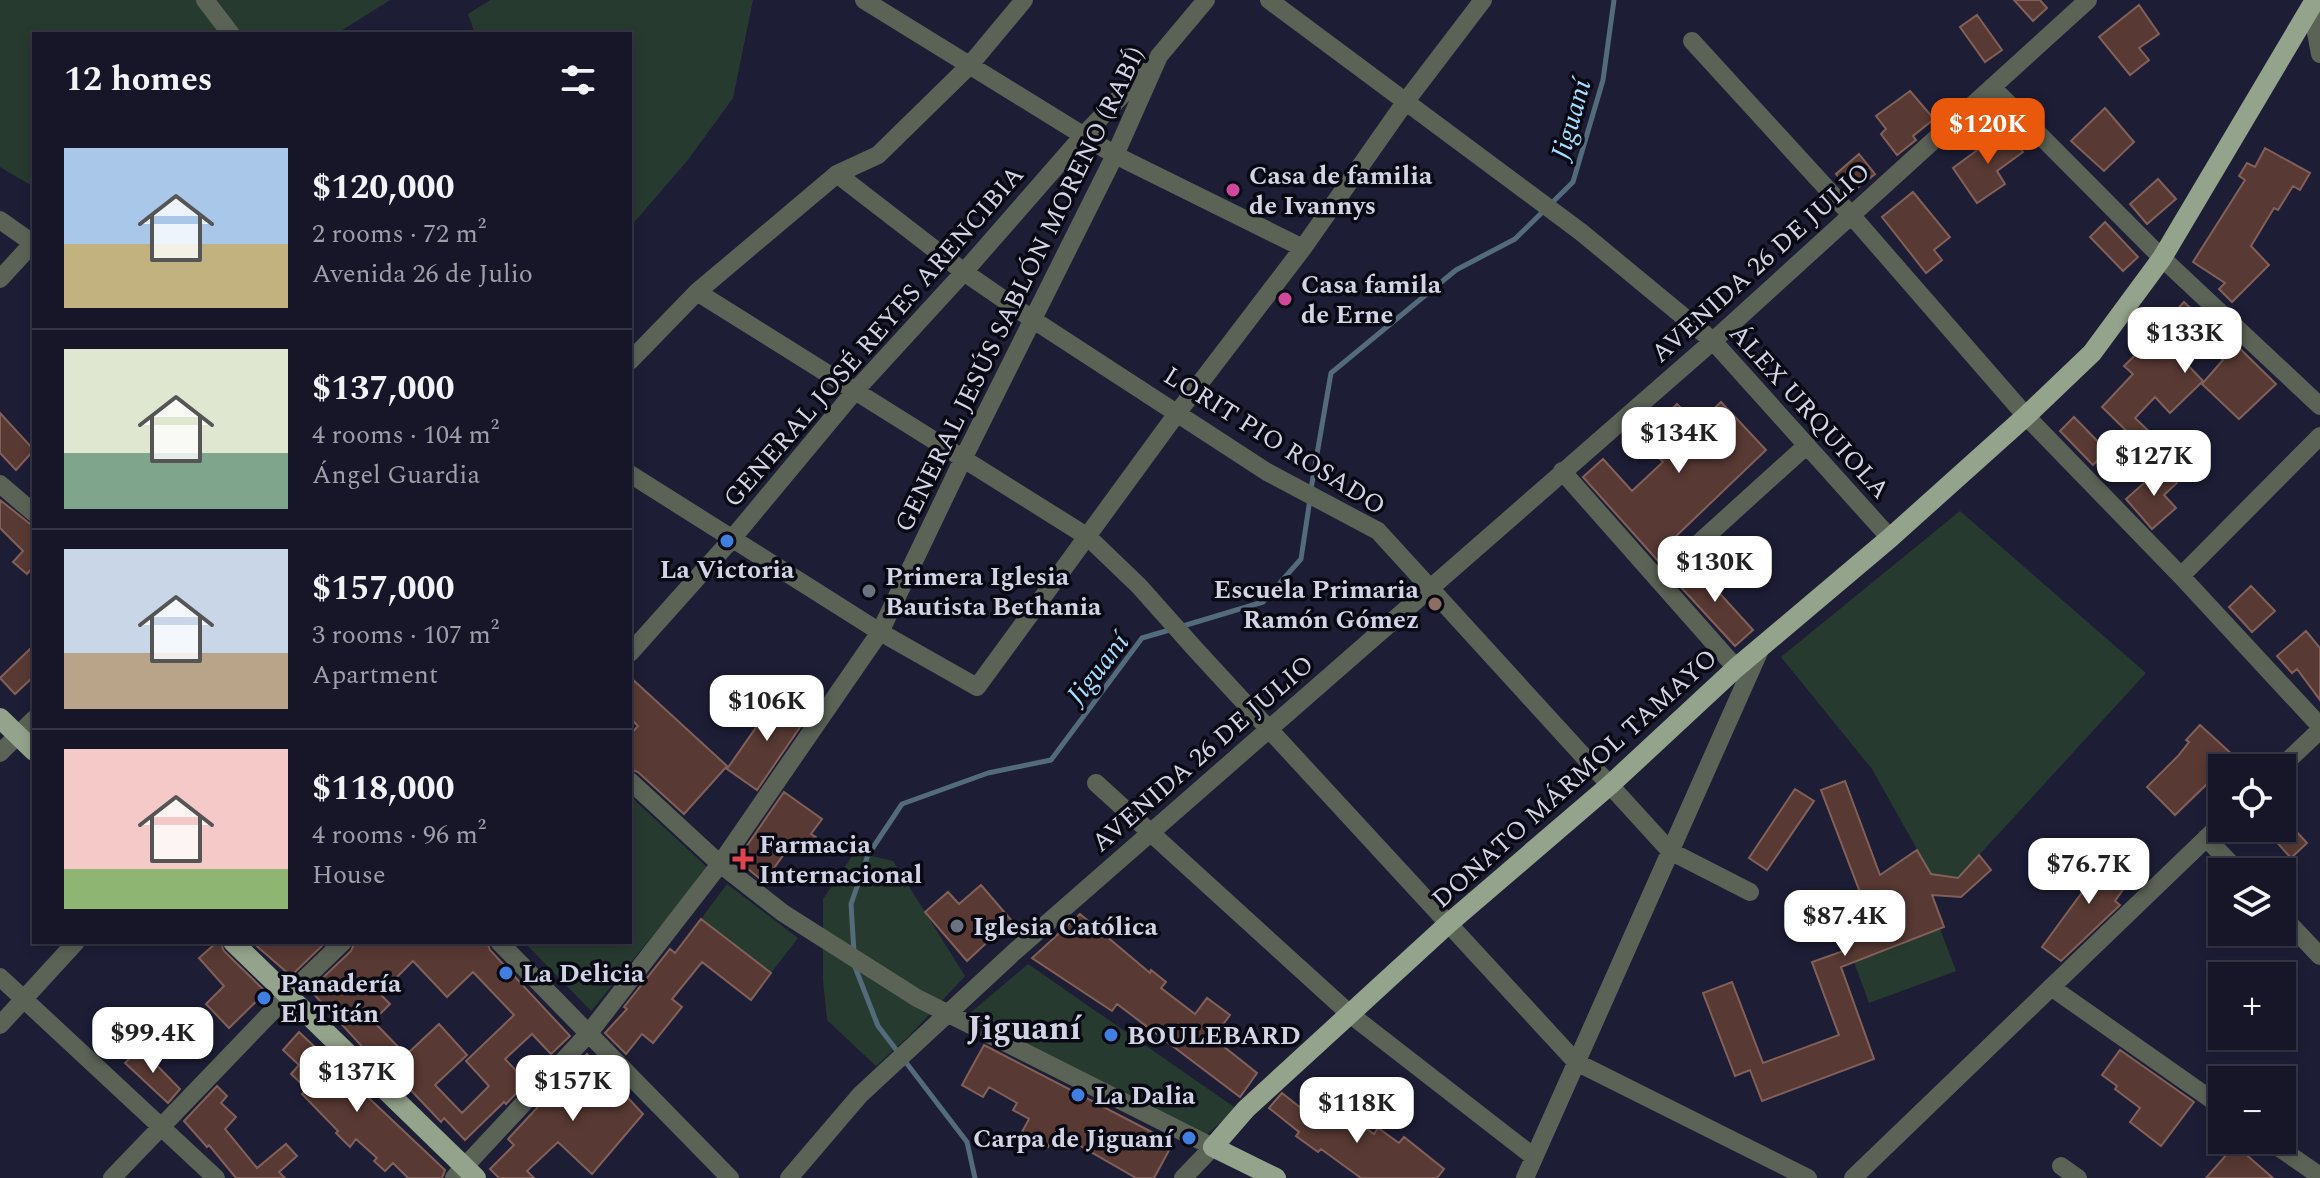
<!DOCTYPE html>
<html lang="en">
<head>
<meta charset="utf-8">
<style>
  body { margin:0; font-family:Spectral,serif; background:#232334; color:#f1f3f6; height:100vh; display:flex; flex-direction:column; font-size:30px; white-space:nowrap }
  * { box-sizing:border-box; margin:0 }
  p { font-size:26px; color:#9e9fa8 }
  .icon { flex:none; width:44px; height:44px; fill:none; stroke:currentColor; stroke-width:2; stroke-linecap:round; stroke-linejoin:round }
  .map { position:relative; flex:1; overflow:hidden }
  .side { position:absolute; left:32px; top:32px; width:600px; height:912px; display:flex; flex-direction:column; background:#161628; border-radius:0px; box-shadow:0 4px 12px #0003,0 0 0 2px #353545 }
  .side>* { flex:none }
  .tools { position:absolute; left:2208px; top:754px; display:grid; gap:16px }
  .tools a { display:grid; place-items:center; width:88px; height:88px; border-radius:0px; background:#161628; box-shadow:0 4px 12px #0003,0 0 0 2px #353545; font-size:40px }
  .price { position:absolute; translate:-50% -68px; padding:0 18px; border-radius:16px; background:#fff; color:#222; font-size:26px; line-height:52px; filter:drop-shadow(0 2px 4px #0008) }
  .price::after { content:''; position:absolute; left:50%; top:48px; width:24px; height:18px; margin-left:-12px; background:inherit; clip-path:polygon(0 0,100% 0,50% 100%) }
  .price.current { background:#ea580c; color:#fff }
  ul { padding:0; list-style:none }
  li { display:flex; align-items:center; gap:24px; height:200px; padding:0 32px }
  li+li { border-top:2px solid #353545 }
  li span { display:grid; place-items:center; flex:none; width:224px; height:160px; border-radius:0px; color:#555 }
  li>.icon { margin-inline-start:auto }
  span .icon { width:96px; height:96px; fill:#fffc; stroke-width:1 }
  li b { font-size:34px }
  h2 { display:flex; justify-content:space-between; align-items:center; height:96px; padding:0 32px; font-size:34px }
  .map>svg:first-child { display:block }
  .green { fill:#273a30 }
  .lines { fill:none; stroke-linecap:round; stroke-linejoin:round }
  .stream { stroke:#536b7b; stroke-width:5 }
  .building { fill:#583933; stroke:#826059; stroke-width:2; fill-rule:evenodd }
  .minor { stroke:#5b6256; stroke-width:18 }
  .major { stroke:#94a38b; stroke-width:20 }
  .hotel-dot { fill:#d1479c; stroke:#090914; stroke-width:3 }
  .shop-dot { fill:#3f7fe0; stroke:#090914; stroke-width:3 }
  .worship-dot { fill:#6b7280; stroke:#090914; stroke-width:3 }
  .education-dot { fill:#8d6e63; stroke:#090914; stroke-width:3 }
  .health-dot { fill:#e0444e; stroke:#090914; stroke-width:3 }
  .labels { text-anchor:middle; stroke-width:7; stroke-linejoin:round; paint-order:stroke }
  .poi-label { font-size:26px; font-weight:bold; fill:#d2d4e5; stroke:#090914; text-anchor:start }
  .street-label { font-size:26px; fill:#d2d4e5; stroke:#090914 }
  .water-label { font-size:28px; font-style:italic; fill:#a1dffe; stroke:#090914 }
  .district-label { font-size:34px; font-weight:bold; fill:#d2d4e5; stroke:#090914 }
</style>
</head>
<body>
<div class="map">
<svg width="2320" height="1178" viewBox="0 0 2320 1178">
  <rect width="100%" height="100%" fill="#1d1e36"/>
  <path class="green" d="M0 0H390L336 34H34V187L0 167Z
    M490 0H753L733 98 687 161 630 227V34H475L468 14Z
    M1960 511 2146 673 1958 878 1931 874 1872 769 1781 657Z
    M630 796 708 868 591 1011 524 942H630Z
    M855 852 893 861 965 976 911 1034 876 1066 827 1020 823 980V899Z
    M727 884 798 938 771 973 701 919Z
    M1940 929 1956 971 1869 1003 1854 962Z
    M1028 964 1237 1109 1206 1135 963 1019Z"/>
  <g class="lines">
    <path class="stream" d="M1311 489 1331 373 1456 270 1515 239 1573 182 1603 80 1614 0
      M1183 626 1263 602 1301 559 1310 499
      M854 953 851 904 868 855 902 804 988 773 1051 760 1142 638 1173 629
      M855 967 878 1026 967 1142 975 1178"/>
  </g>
  <path class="building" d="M2014 0H2040L2047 8 2033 21Z
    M2139 5 2159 34 2139 48 2149 60 2130 75 2099 37Z
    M1977 15 2002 50 1985 62 1960 27Z
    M1910 91 1934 119 1913 136 1916 140 1897 155 1881 134 1886 129 1876 116Z
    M2105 108 2134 142 2104 171 2071 141Z
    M2006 129 2023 152 1997 171 2005 184 1977 203 1953 168Z
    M2265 148 2310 173 2300 190 2293 186 2278 210 2274 208 2251 246 2269 265 2232 302 2219 289 2225 283 2193 262 2245 180 2239 176 2247 163 2255 167Z
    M1859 154 1875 174 1851 193 1836 174Z
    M2158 179 2176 199 2147 224 2130 204Z
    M1913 192 1950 237 1934 250 1942 260 1926 273 1882 217Z
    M2105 222 2138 257 2123 271 2090 237Z
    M2184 302 2216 332 2220 329 2276 384 2239 419 2202 384 2223 360 2200 337 2181 358 2203 381 2170 413 2155 397 2135 418 2158 440 2147 451 2102 407 2133 374 2124 366 2172 319 2170 317Z
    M1721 402 1766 450 1672 540 1677 545 1659 562 1583 477 1603 459 1632 491 1663 462 1640 438 1677 404 1697 425Z
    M0 413 34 450 16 470 0 453Z
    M2074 417 2107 451 2093 465 2060 431Z
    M2163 466 2177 483 2164 495 2176 508 2152 529 2126 499Z
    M0 500 34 527V566L27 574 13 562 23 551 0 528Z
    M1702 562 1718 581 1713 586 1753 630 1735 646 1678 584Z
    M2251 586 2275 611 2252 632 2229 607Z
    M2306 631 2320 648V700L2297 669 2292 673 2277 656Z
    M34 645V676L15 694 0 678Z
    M630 677 727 766 684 814 638 772 630 769V735L638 726 630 718Z
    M778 696 807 717 757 790 727 769Z
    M2200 725 2247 768H2222V798L2207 784 2175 815 2147 787 2178 756 2189 742 2186 740Z
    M1845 781 1880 875 1917 850 1931 874 1958 878 1979 855 1991 870 1961 897 1932 895 1944 927 1841 967 1874 1059 1762 1101 1750 1070 1735 1076 1703 993 1732 982 1763 1063 1839 1035 1812 962 1849 949 1845 940 1874 929 1821 790Z
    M1795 789 1814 801 1767 870 1749 858Z
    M784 792 822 819 811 834 816 837 805 853 792 843 764 882 737 860Z
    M2282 816 2307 843 2291 858 2264 828H2282Z
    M2096 849 2132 877 2115 901 2120 905 2061 961 2042 947 2094 876 2082 867Z
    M981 885 1011 920 967 961 925 912 948 892 959 904Z
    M1080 914 1150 973 1151 970 1166 982 1161 988 1195 1014 1207 998 1230 1015 1213 1038 1257 1073 1240 1097 1117 1004 1112 1011 1032 958Z
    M701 919 771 973 751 1000 702 962 672 999 682 1007 653 1043 642 1034 626 1054 605 1033 627 1009 624 1007 670 949 675 953Z
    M217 942H220L224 951 266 992 229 1028 206 1004 224 986 199 958Z
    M252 942H326L291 976Z
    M355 942H487L490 950 570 1036 551 1054 532 1034 505 1059 527 1082 506 1104 504 1102 465 1140 444 1118 441 1122 385 1063 381 1067 310 990 351 951ZM413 961 447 997 473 972 514 1015 466 1061 489 1086 462 1113 435 1085 467 1055 439 1024 406 1055 373 1021 390 1004 380 994Z
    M299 1032 445 1170 442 1178H408L393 1163 385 1171 374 1161 377 1158 356 1139 350 1147 336 1133 338 1131 302 1094 307 1089 291 1074 299 1065 283 1050Z
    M984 1045 1173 1143 1154 1178H1136L1056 1132 1048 1147 1022 1132 1029 1119 1013 1110 1017 1103 989 1087 983 1097 962 1085Z
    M140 1048 180 1089 168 1103 125 1063Z
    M2120 1050 2194 1102 2161 1146 2130 1122 2140 1108 2115 1089 2117 1086 2102 1075Z
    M587 1054 643 1114 592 1174 558 1142 527 1171 534 1178H499L490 1169 514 1145 508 1139Z
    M217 1086 227 1096 221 1103 236 1117 225 1129 257 1168 286 1144 297 1156 279 1172 285 1178H236L209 1145 207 1147 184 1121Z
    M1282 1093 1311 1116 1317 1107 1348 1129 1354 1120 1374 1134 1378 1128 1399 1143 1404 1137 1444 1169 1437 1178H1361L1321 1149 1318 1152 1296 1136 1299 1132 1269 1108Z
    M2235 1145 2273 1178H2206Z"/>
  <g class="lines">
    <path class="minor" d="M205 0 231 34
      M864 0 1115 155 1303 248
      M1269 0 1581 232 1713 341 1890 538
      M2311 6 2320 54
      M1692 41 1852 216 2026 416 2181 576 2320 726
      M1992 87 2162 258 2320 406
      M837 174 964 272 1032 319 1267 472 1378 531 1670 851 1750 892
      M0 220 34 244
      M0 279 33 243
      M697 292 1088 537 1139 586 1196 650 1576 1062 1808 1178
      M630 361 697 292 837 174 878 155 969 66 1024 0
      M1562 471 1745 678
      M630 474 880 632 977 687 1178 412 1303 248 1406 101 1483 0
      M0 484 34 513
      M2181 576 2320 436
      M1658 580 1807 445
      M630 653 731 540 855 391 964 272 1082 137 1149 67
      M0 753 34 719
      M2280 768 2320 730
      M630 781 720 864 783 913 917 998 1213 1147 1183 1178
      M1096 783 1351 1015 1534 1157
      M2206 838 2239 872
      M2282 916 2320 956
      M499 942 730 1178
      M0 977 216 1178
      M2051 987 2222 1107
      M0 1025 76 942
      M2268 1140 2320 1176
      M2061 1166 2078 1178
      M112 1178 288 995 343 942
      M454 1178 589 1033 720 864 880 632 964 457 1115 155 1159 56 1206 0
      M789 1178 860 1095 1013 953 1713 341 2088 0
      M1525 1178 1759 652
      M1853 1178 2222 823"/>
    <path class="major" d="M0 718 34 751
      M233 942 476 1178
      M1276 1178 1213 1147 1246 1109 1448 924 1610 785 1736 668 1890 538 2026 416 2092 353 2162 258 2315 0"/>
  </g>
  <g class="hotel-dot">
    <circle cx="1233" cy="190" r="8"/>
    <circle cx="1285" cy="299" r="8"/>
  </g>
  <g class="shop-dot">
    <circle cx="727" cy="541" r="8"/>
    <circle cx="506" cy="973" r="8"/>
    <circle cx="264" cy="998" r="8"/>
    <circle cx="1111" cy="1035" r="8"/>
    <circle cx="1078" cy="1095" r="8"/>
    <circle cx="1189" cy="1138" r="8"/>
  </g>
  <g class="worship-dot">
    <circle cx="869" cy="591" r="8"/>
    <circle cx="957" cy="926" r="8"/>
  </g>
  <circle class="education-dot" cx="1435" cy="604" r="8"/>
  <path class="health-dot" d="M739 847h8v8h8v8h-8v8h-8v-8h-8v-8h8z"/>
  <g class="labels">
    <g class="poi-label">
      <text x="1249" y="184">Casa de familia<tspan x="1249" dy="30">de Ivannys</tspan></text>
      <text x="1301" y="293">Casa famila<tspan x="1301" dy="30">de Erne</tspan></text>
      <text x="727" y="578" text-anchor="middle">La Victoria</text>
      <text x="885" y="585">Primera Iglesia<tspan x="885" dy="30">Bautista Bethania</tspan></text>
      <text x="1419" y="598" text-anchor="end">Escuela Primaria<tspan x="1419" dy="30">Ramón Gómez</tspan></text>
      <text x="759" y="853">Farmacia<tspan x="759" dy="30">Internacional</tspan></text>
      <text x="973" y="935">Iglesia Católica</text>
      <text x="522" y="982">La Delicia</text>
      <text x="280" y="992">Panadería<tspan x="280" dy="30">El Titán</tspan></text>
      <text x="1127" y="1044">BOULEBARD</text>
      <text x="1094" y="1104">La Dalia</text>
      <text x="1173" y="1147" text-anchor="end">Carpa de Jiguaní</text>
    </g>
    <g class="street-label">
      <text transform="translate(1760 262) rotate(-42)" y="9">AVENIDA 26 DE JULIO</text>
      <text transform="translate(1019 289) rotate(-64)" y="9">GENERAL JESÚS SABLÓN MORENO (RABÍ)</text>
      <text transform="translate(873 336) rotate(-49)" y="9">GENERAL JOSÉ REYES ARENCIBIA</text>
      <text transform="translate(1810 411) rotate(48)" y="9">ÁLEX URQUIOLA</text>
      <text transform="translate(1275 440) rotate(32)" y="9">LORIT PIO ROSADO</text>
      <text transform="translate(1202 753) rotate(-41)" y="9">AVENIDA 26 DE JULIO</text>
      <text transform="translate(1574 778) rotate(-42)" y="9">DONATO MÁRMOL TAMAYO</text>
    </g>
    <g class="water-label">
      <text transform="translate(1570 119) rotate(-74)" y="10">Jiguaní</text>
      <text transform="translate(1097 668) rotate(-52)" y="10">Jiguaní</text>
    </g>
    <g class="district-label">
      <text x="1024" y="1039">Jiguaní</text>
    </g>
  </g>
</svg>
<div class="tools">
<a><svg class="icon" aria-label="locate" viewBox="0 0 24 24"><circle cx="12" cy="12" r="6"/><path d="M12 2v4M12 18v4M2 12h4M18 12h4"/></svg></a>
<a><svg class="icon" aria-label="layers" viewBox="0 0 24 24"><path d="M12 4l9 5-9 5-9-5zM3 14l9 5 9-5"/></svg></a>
<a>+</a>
<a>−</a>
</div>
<b class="price current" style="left:1988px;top:166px">$120K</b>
<b class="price" style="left:2185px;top:375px">$133K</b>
<b class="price" style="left:1679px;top:475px">$134K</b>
<b class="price" style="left:2154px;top:498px">$127K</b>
<b class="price" style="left:1715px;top:604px">$130K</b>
<b class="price" style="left:767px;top:743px">$106K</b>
<b class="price" style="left:2089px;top:906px">$76.7K</b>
<b class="price" style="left:1845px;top:958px">$87.4K</b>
<b class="price" style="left:153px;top:1075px">$99.4K</b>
<b class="price" style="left:357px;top:1114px">$137K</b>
<b class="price" style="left:573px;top:1123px">$157K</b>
<b class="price" style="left:1357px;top:1145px">$118K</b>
<section class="side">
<h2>12 homes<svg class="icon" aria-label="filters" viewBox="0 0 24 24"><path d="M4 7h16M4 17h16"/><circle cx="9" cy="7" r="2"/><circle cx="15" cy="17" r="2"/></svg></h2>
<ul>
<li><span style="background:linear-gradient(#a9c7e8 60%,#c2b280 0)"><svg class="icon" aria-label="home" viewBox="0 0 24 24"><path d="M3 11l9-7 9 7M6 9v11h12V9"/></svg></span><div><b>$120,000</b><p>2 rooms · 72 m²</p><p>Avenida 26 de Julio</p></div></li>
<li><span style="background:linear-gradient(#dfe7d0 65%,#7fa58c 0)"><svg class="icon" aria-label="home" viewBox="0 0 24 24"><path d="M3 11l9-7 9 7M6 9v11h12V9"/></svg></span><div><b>$137,000</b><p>4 rooms · 104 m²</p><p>Ángel Guardia</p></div></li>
<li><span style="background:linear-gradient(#c9d6e8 65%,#b9a48a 0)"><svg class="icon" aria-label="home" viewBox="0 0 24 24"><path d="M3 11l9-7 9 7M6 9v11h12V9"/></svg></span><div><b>$157,000</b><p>3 rooms · 107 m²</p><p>Apartment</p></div></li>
<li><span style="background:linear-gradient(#f6c9c9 75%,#8fb573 0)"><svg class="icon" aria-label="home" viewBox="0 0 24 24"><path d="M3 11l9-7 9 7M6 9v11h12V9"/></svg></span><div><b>$118,000</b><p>4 rooms · 96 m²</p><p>House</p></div></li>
</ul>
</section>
</div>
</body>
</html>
